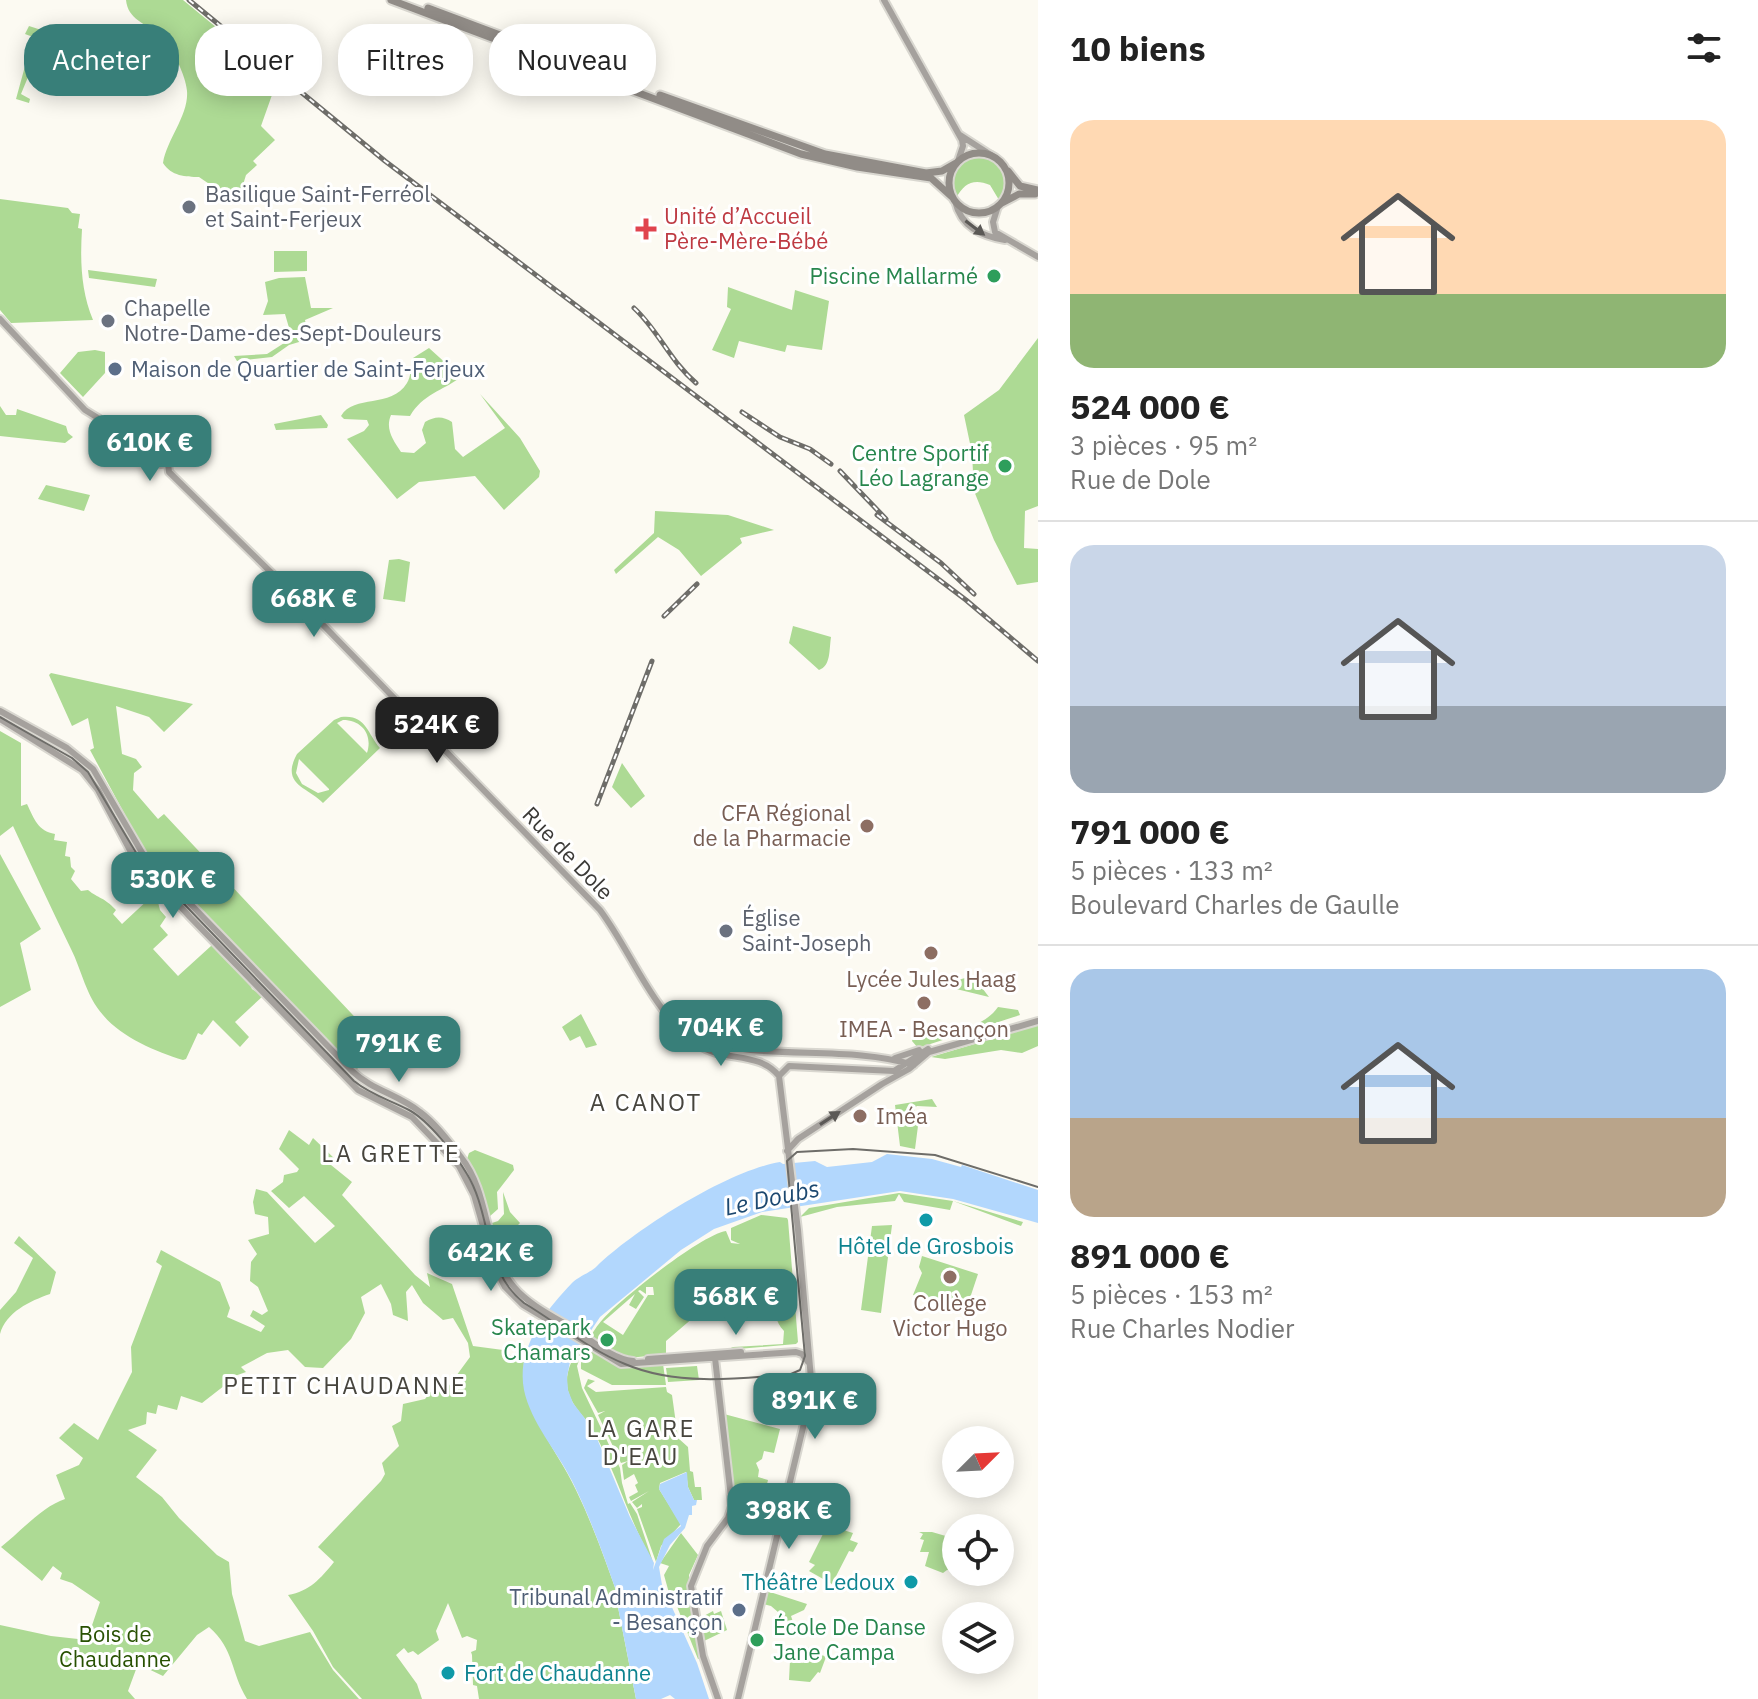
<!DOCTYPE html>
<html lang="fr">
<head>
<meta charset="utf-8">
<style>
  body { margin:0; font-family:"IBM Plex Sans",sans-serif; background:#f2f2f2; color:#222; height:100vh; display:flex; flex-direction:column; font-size:30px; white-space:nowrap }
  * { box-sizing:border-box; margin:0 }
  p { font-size:26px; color:#767676 }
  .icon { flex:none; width:44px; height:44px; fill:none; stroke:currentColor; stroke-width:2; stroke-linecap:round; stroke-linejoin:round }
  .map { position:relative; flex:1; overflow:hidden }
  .details { display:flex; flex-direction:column; background:#fff; width:720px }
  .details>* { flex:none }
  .hud { position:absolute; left:24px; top:24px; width:760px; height:72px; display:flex; gap:16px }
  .needle { width:52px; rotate:66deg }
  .controls { position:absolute; left:942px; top:1426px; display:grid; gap:16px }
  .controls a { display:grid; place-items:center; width:72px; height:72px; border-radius:50%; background:#fff; box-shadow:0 4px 20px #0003; font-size:40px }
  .price { position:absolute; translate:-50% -68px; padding:0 18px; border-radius:16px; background:#387f79; color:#fff; font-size:26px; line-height:52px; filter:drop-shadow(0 2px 4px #0008) }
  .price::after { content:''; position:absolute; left:50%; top:48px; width:24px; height:18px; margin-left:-12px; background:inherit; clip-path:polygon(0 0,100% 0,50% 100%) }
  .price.current { background:#222; color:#fff }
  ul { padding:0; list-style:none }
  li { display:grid; align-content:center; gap:16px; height:424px; padding:0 32px }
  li+li { border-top:2px solid #e0e0e0 }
  li span { display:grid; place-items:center; height:248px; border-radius:24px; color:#555 }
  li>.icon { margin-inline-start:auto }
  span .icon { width:144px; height:144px; fill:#fffc; stroke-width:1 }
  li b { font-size:34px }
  h2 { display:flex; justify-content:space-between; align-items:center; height:96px; padding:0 32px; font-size:34px }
  .pill { padding:0 28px; border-radius:32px; background:#fff; box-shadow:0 4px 20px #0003; font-size:28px; line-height:72px }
  .pill.current { background:#387f79; color:#fff }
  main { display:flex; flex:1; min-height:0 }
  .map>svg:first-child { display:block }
  .green { fill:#adda94; fill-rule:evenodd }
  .water { fill:#b2d7fd }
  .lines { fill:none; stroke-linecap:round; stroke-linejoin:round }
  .secondary-casing { stroke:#d9d7d0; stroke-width:10 }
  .primary-casing { stroke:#d9d7d0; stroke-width:11 }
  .secondary { stroke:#a5a19d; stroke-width:6 }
  .primary { stroke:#918c87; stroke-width:7 }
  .tram { stroke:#6e6d69; stroke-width:2 }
  .rail-casing { stroke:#6e6d69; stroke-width:5 }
  .rail { stroke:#fff; stroke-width:2; stroke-dasharray:6; stroke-linecap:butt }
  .oneway { fill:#5b5956 }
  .worship-dot { fill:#6b7280; stroke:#fff; stroke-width:3 }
  .health-dot { fill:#e0444e; stroke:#fff; stroke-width:3 }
  .leisure-dot { fill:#2e9e5b; stroke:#fff; stroke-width:3 }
  .service-dot { fill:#5c6f8a; stroke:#fff; stroke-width:3 }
  .education-dot { fill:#8d6e63; stroke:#fff; stroke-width:3 }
  .culture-dot { fill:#0f9aa8; stroke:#fff; stroke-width:3 }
  .labels { text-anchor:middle; stroke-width:6; stroke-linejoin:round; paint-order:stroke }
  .worship-label { font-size:22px; fill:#5b616d; stroke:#fff; text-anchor:start }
  .health-label { font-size:22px; fill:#be3a42; stroke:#fff; text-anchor:start }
  .leisure-label { font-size:22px; fill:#27864d; stroke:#fff; text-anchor:end }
  .service-label { font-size:22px; fill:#4e5e75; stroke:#fff; text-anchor:start }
  .education-label { font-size:22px; fill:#785e54; stroke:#fff }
  .street-label { font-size:22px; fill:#3b3a37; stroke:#fff }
  .culture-label { font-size:22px; fill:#0d838f; stroke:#fff }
  .park-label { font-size:22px; fill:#285102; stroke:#fff }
  .neighbourhood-label { font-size:24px; letter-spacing:2px; fill:#47453e; stroke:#fff }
  .water-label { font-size:24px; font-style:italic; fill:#1c4870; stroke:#fff }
</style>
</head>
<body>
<main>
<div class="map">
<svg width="1038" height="1699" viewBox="0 0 1038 1699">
  <rect width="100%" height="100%" fill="#fcfaf2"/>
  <path class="green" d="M126 0H183L278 78 261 126 275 140 253 161 257 165 246 175 242 188C224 194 212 186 199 177 186 177 171 176 163 163 167 139 189 115 187 91 186 75 171 45 159 35 146 23 128 20 126 0Z
    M29 26 60 36 42 47 38 53 21 94 30 99 29 103 16 99 33 37 25 34Z
    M975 156C1000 157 1012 178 999 200L990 185C974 178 964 183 956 198 947 178 955 162 975 156Z
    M0 199 68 208 72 213 80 214 78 228 82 229C80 261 81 291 93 320L11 323 0 310Z
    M274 251H307V271L274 272Z
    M88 270 157 279 155 287 89 278Z
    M305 277 311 308H333L305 320 309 339 289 345 272 357 237 361 234 356 267 354 292 338 285 314 263 315 268 301 265 282 279 278Z
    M728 287 792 310 795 290 829 301 822 350 787 345 785 352 739 341 734 358 712 350 731 309 727 307Z
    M1038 338V506L1025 511 1024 548 1038 549V582L1017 585 994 540 974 491 972 453 964 415 999 390Z
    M429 348 461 377C442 391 423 394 410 416L391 415C385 429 393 440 401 452L414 453 426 443 422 430 425 422C435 416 443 416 452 422L455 449 463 457 505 428 480 394 520 438 540 471 539 477 504 510 475 476 419 482 397 499 347 439 364 431 369 425 367 420 344 419 341 416C354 394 391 409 407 383 411 377 411 366 413 358Z
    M95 350 105 352V373L83 397 60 373 78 352Z
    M0 406 6 415H16L17 409 66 426 68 433 73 437 65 443 0 436Z
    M321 415 328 425 327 428 276 430 274 424Z
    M46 485 90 495 84 511 38 499Z
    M655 511 728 515 774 530 740 538 742 543 701 576 679 550 658 537 616 574 614 570 654 533Z
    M399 559 410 562 405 602 383 599 389 560Z
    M793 626 831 637C829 650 831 666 819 670L789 643Z
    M51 673 193 704 164 732 149 717 116 706 122 754 136 759 142 767 134 773 133 790 158 819 164 814 367 1030 352 1045 367 1058 357 1069H353L144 850 90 750 94 748 88 718 72 726 49 675Z
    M341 717C366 714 367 733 380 748L323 803C308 787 280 785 297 754L334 720ZM343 720C362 720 373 735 367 753L337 723ZM299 759 329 789V790L318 793 302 784 296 773Z
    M0 731 21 743V806L27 804C34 819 38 831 55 834L54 840 67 842 65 856 70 857 71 867 75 871 71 879 81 891 88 890C99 899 104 897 116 910L113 914 122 924 151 897 157 898 160 910 166 917 160 926 168 935 153 949 178 976 211 946V943L249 982 252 989 263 996 235 1022 249 1037 240 1047 213 1020 202 1035 198 1033 186 1059 183 1060C156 1052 121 1037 103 1015 86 996 82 971 71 949 51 908 32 867 13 826L0 836Z
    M622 763 645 796 631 808 612 787Z
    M0 854 41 929 20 943 31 990 0 1007Z
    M968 977 976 980 989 997 948 987 949 983Z
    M998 1007 1018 1010 1020 1015 918 1048 912 1041 915 1032 929 1035 931 1028C956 1033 985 1026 998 1007Z
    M581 1014 596 1043 597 1045 586 1048 580 1036 570 1041 562 1027Z
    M1038 1025V1046L1022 1053 1001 1050 945 1059 931 1057Z
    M932 1099 937 1107 917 1106 914 1108 918 1126 915 1149 900 1146 895 1105Z
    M289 1130 309 1145 313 1138 335 1159 331 1165 352 1182 342 1195 415 1275 430 1287 427 1273 452 1284 473 1346 503 1350 516 1359 524 1360C521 1413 555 1445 576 1490 593 1525 606 1562 619 1599L617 1602 636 1699H479L477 1686 473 1685 472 1655 471 1652 476 1650 477 1640 467 1636 462 1638 448 1603 436 1631 439 1640 418 1655 413 1651 408 1653 404 1648 396 1655 417 1684 422 1699H362L333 1667 313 1631 288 1595C310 1591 320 1579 334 1562L318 1547 381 1481 385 1474 382 1463 399 1446 392 1426 401 1421 403 1404 425 1399 439 1382 448 1387 470 1357 468 1343 453 1318 443 1320 423 1303 412 1285 406 1292 408 1321 393 1315 391 1304 381 1284 361 1297 365 1313 351 1339 323 1368 305 1367 288 1350 267 1353 241 1367 246 1372 229 1378V1382L202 1403 181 1396 177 1410 158 1405 156 1414 147 1412 146 1424 128 1430 157 1450 136 1477 162 1497 179 1518 217 1555 229 1562 232 1594 245 1641 259 1646 310 1632 333 1670 359 1699H247C230 1671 235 1650 209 1627L197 1635 163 1676 138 1664 128 1691 135 1699H0V1625L51 1636 87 1640 100 1602 72 1583 60 1579 62 1573 53 1566 42 1581 1 1547C20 1532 43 1506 65 1499L56 1475 79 1465 83 1458 59 1438 74 1423 98 1440 132 1372 131 1347 162 1266 156 1262 161 1250 220 1282 230 1308 227 1317 261 1332 265 1326 250 1316 253 1310 262 1315 268 1311 258 1287 250 1281 251 1262 257 1254 248 1240 269 1234 268 1217 255 1214 253 1202 256 1189 267 1192 315 1243 335 1226 304 1196 289 1208 271 1191 283 1182 284 1175 297 1172 299 1169 279 1149Z
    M475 1150 513 1165 514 1170 497 1192 498 1209 489 1217 481 1187 467 1159 469 1153Z
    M503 1192 510 1212 520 1223 498 1245 492 1223 498 1221 504 1214Z
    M899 1193 953 1201 1023 1222 1021 1226 953 1201 950 1210 904 1202 899 1194 895 1201 837 1207 800 1217 809 1208Z
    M761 1215 787 1218 788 1220 798 1342 796 1344 726 1350 733 1347 783 1344 784 1331C775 1322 776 1311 769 1302L708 1305 666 1341V1354L629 1358 614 1351 608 1361 622 1367 663 1364 666 1385H612L581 1369C580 1353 592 1331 603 1319 622 1298 701 1235 726 1231L731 1243 740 1244 731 1240V1228ZM646 1287H653L654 1295H648L623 1335 603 1322 635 1294 629 1305 636 1309 644 1297 638 1291 640 1290 646 1294Z
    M892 1225 881 1313 861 1310 872 1226Z
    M19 1236 56 1272 50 1294C30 1301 6 1312 0 1334V1310L16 1292 33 1258 14 1243Z
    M922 1256 978 1274 965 1313 913 1295 922 1273 919 1267Z
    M581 1345 584 1347 577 1366 582 1388 620 1468 622 1483 628 1504 630 1503 637 1514 653 1562C629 1521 617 1474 594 1432 587 1418 572 1408 568 1391 564 1373 572 1359 581 1345Z
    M697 1366 699 1380 668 1382 666 1368Z
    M588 1379 595 1381 587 1386 596 1392 666 1387 667 1392 672 1395 678 1438 688 1447 690 1471 693 1472 695 1487H701L702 1500H694L688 1487 686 1472 660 1483 659 1489 681 1524 661 1546 656 1562 637 1509 642 1507V1504L637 1508 632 1502 649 1491 631 1501 629 1497 638 1492 635 1485 638 1483 634 1474 624 1480 622 1465 628 1461 621 1463 598 1415 605 1411 598 1413 584 1388Z
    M724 1414 780 1429 774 1453 764 1451 762 1459 756 1463 759 1470 758 1477 768 1480 762 1504 756 1503 755 1508V1500L739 1495 736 1502Z
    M831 1509 845 1518 840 1529 853 1533 850 1540 858 1543 853 1552 849 1551 832 1584 809 1571 815 1565 809 1562 826 1528 822 1526Z
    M919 1532H932L956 1539V1571L947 1570 943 1573 925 1566 929 1552H920L924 1540 920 1539 923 1534Z
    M681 1533 698 1555 689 1575V1593H669L664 1575 669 1566 660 1563Z
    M767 1591 807 1604 804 1610 791 1616 795 1628 784 1623 785 1618 771 1606 763 1604Z
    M689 1596 701 1658 698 1659 674 1599 676 1597Z
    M713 1611 714 1614 721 1611 727 1630 704 1641 700 1618Z
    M803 1645 826 1657 820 1673 818 1672 810 1682 789 1680 790 1660 803 1663 808 1649 802 1647Z"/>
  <path class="water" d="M887 1154 932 1159 961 1167 962 1165 1038 1190V1223L953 1199 900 1191 762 1212 714 1229 681 1250 600 1317 570 1362 567 1377 568 1390 573 1403 593 1429 630 1517 654 1563 653 1570 664 1539 681 1526 659 1489 660 1484 687 1472 688 1487 694 1500H697L696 1505 692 1506V1515H689L685 1528 670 1545 659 1567 662 1585 697 1663 709 1699H675L670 1695 661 1699H636L617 1602 619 1599C605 1559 591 1519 572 1481 557 1451 531 1423 524 1390 516 1349 545 1311 572 1283 579 1276 590 1273 597 1266 636 1229 727 1171 780 1162L783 1164 815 1161 827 1167 872 1162Z"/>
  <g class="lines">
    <defs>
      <path id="secondary" d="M884 0 962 140 963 146 958 161
        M960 135 994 157
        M955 201C961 227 981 236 1005 240
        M998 206 993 222 995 232 1038 257
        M0 319 85 410 137 442 161 464 168 463 169 472 293 594 600 910C634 956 651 1011 699 1045 722 1062 760 1051 779 1076L798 1230 812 1390 738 1699
        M0 711 67 748 93 769 144 856 352 1071C372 1090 399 1095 420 1112 436 1124 449 1142 461 1157 491 1195 483 1251 514 1287 529 1305 554 1317 574 1329 591 1340 612 1359 633 1361
        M0 719 82 770 98 790 132 854 190 917 358 1090 412 1117 459 1166 474 1195 495 1268 505 1287 523 1305 621 1364 796 1352 802 1354 808 1362
        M696 1039C765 1062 844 1044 914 1065
        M895 1058 919 1050
        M779 1076 789 1066 894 1071 928 1049
        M787 1151 798 1139 882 1084 909 1069 929 1052 1038 1021
        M715 1358 732 1506 728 1518 707 1546 691 1586 703 1656 718 1699
        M648 1359 741 1352"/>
      <path id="primary" d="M391 0 801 154 857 167 931 178 952 197
        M428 8 604 74
        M660 95 825 154 926 173 942 171 956 163
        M949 183a30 30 0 1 1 60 0a30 30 0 1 1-60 0Z
        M1008 171 1020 186 1038 190
        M1002 203 1019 194H1035"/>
    </defs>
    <use href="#secondary" class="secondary-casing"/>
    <use href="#primary" class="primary-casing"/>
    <use href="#secondary" class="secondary"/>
    <use href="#primary" class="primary"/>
    <path class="tram" d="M0 717 72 758 88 772 138 856 354 1081C371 1095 390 1100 409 1110 428 1120 456 1155 467 1174 492 1215 483 1271 524 1303 557 1323 590 1350 625 1364 676 1386 738 1379 791 1374L800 1370 805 1356 787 1161 797 1152 853 1149 935 1155 1038 1187"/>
    <defs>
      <path id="rail" d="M189 0 385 161 966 600 1038 661
        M634 308C658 330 670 361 696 383
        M742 412 780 437 810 449 831 464
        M840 471 886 519
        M877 515 941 563 974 594
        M664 616 697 584
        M597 804 652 661"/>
    </defs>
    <use href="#rail" class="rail-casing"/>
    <use href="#rail" class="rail"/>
  </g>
  <defs><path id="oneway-solid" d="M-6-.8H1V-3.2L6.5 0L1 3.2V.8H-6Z" transform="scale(2)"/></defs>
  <g class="oneway">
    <use href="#oneway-solid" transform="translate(975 228) rotate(37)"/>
    <use href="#oneway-solid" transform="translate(830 1118) rotate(-33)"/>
  </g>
  <g class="worship-dot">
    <circle cx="189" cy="207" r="8"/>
    <circle cx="108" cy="321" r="8"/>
    <circle cx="726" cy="931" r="8"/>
  </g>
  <path class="health-dot" d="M642 217h8v8h8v8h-8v8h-8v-8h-8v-8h8z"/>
  <g class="leisure-dot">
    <circle cx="994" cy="276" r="8"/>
    <circle cx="1005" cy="466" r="8"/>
    <circle cx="607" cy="1340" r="8"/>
    <circle cx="757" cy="1640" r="8"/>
  </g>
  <g class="service-dot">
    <circle cx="115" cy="369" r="8"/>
    <circle cx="739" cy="1610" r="8"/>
  </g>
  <g class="education-dot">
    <circle cx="867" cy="826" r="8"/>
    <circle cx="931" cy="953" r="8"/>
    <circle cx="924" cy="1003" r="8"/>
    <circle cx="860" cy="1116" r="8"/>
    <circle cx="950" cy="1277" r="8"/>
  </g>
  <g class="culture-dot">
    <circle cx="926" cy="1220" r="8"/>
    <circle cx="911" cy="1582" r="8"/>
    <circle cx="448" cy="1673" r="8"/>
  </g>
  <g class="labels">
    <g class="worship-label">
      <text x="205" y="202">Basilique Saint-Ferréol<tspan x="205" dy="25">et Saint-Ferjeux</tspan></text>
      <text x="124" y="316">Chapelle<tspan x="124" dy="25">Notre-Dame-des-Sept-Douleurs</tspan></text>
      <text x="742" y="926">Église<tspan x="742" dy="25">Saint-Joseph</tspan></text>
    </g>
    <g class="health-label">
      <text x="664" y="224">Unité d’Accueil<tspan x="664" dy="25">Père-Mère-Bébé</tspan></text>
    </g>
    <g class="leisure-label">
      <text x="978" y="284">Piscine Mallarmé</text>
      <text x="989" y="461">Centre Sportif<tspan x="989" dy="25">Léo Lagrange</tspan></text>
      <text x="591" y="1335">Skatepark<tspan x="591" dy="25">Chamars</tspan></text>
      <text x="773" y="1635" text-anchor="start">École De Danse<tspan x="773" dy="25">Jane Campa</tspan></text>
    </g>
    <g class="service-label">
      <text x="131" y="377">Maison de Quartier de Saint-Ferjeux</text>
      <text x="723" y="1605" text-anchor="end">Tribunal Administratif<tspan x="723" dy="25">- Besançon</tspan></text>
    </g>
    <g class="education-label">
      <text x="851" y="821" text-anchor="end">CFA Régional<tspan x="851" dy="25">de la Pharmacie</tspan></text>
      <text x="931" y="987">Lycée Jules Haag</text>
      <text x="924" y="1037">IMEA - Besançon</text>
      <text x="876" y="1124" text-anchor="start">Iméa</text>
      <text x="950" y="1311">Collège<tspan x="950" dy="25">Victor Hugo</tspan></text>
    </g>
    <g class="street-label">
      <text transform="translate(568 853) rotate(46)" y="8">Rue de Dole</text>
    </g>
    <g class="culture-label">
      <text x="926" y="1254">Hôtel de Grosbois</text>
      <text x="895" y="1590" text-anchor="end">Théâtre Ledoux</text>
      <text x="464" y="1681" text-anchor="start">Fort de Chaudanne</text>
    </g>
    <g class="park-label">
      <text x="115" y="1642">Bois de<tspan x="115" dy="25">Chaudanne</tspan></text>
    </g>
    <g class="neighbourhood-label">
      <text x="646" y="1111">A CANOT</text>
      <text x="391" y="1162">LA GRETTE</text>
      <text x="345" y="1394">PETIT CHAUDANNE</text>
      <text x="641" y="1437">LA GARE<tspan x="641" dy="28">D'EAU</tspan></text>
    </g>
    <g class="water-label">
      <text transform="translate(772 1198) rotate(-12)" y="8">Le Doubs</text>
    </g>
  </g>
</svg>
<div class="controls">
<a><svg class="needle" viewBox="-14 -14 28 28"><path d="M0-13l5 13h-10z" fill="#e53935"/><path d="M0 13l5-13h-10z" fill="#767676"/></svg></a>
<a><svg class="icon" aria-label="locate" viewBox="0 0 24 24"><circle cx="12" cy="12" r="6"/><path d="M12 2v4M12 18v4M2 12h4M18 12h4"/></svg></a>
<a><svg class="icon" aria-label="layers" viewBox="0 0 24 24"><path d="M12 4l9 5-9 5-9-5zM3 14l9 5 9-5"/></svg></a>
</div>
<b class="price" style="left:150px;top:483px">610K €</b>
<b class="price" style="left:314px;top:639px">668K €</b>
<b class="price current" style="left:437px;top:765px">524K €</b>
<b class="price" style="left:173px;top:920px">530K €</b>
<b class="price" style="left:721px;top:1068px">704K €</b>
<b class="price" style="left:399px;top:1084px">791K €</b>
<b class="price" style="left:491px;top:1293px">642K €</b>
<b class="price" style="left:736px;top:1337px">568K €</b>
<b class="price" style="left:815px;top:1441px">891K €</b>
<b class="price" style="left:789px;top:1551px">398K €</b>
<div class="hud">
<a class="pill current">Acheter</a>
<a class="pill">Louer</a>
<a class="pill">Filtres</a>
<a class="pill">Nouveau</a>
</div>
</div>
<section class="details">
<h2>10 biens<svg class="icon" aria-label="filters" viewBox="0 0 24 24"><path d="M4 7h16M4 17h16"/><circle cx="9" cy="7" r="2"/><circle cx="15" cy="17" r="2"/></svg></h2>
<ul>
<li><span style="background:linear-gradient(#ffd9b3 70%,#8fb573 0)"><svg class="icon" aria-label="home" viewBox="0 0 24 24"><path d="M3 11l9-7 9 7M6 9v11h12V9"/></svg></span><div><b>524 000 €</b><p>3 pièces · 95 m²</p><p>Rue de Dole</p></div></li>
<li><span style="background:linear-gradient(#c9d6e8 65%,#9aa5b1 0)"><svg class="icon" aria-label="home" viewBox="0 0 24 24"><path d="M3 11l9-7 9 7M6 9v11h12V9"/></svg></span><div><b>791 000 €</b><p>5 pièces · 133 m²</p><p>Boulevard Charles de Gaulle</p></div></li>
<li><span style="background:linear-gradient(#a9c7e8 60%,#b9a48a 0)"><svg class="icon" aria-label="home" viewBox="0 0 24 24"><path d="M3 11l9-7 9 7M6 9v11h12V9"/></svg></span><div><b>891 000 €</b><p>5 pièces · 153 m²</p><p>Rue Charles Nodier</p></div></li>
</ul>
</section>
</main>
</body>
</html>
